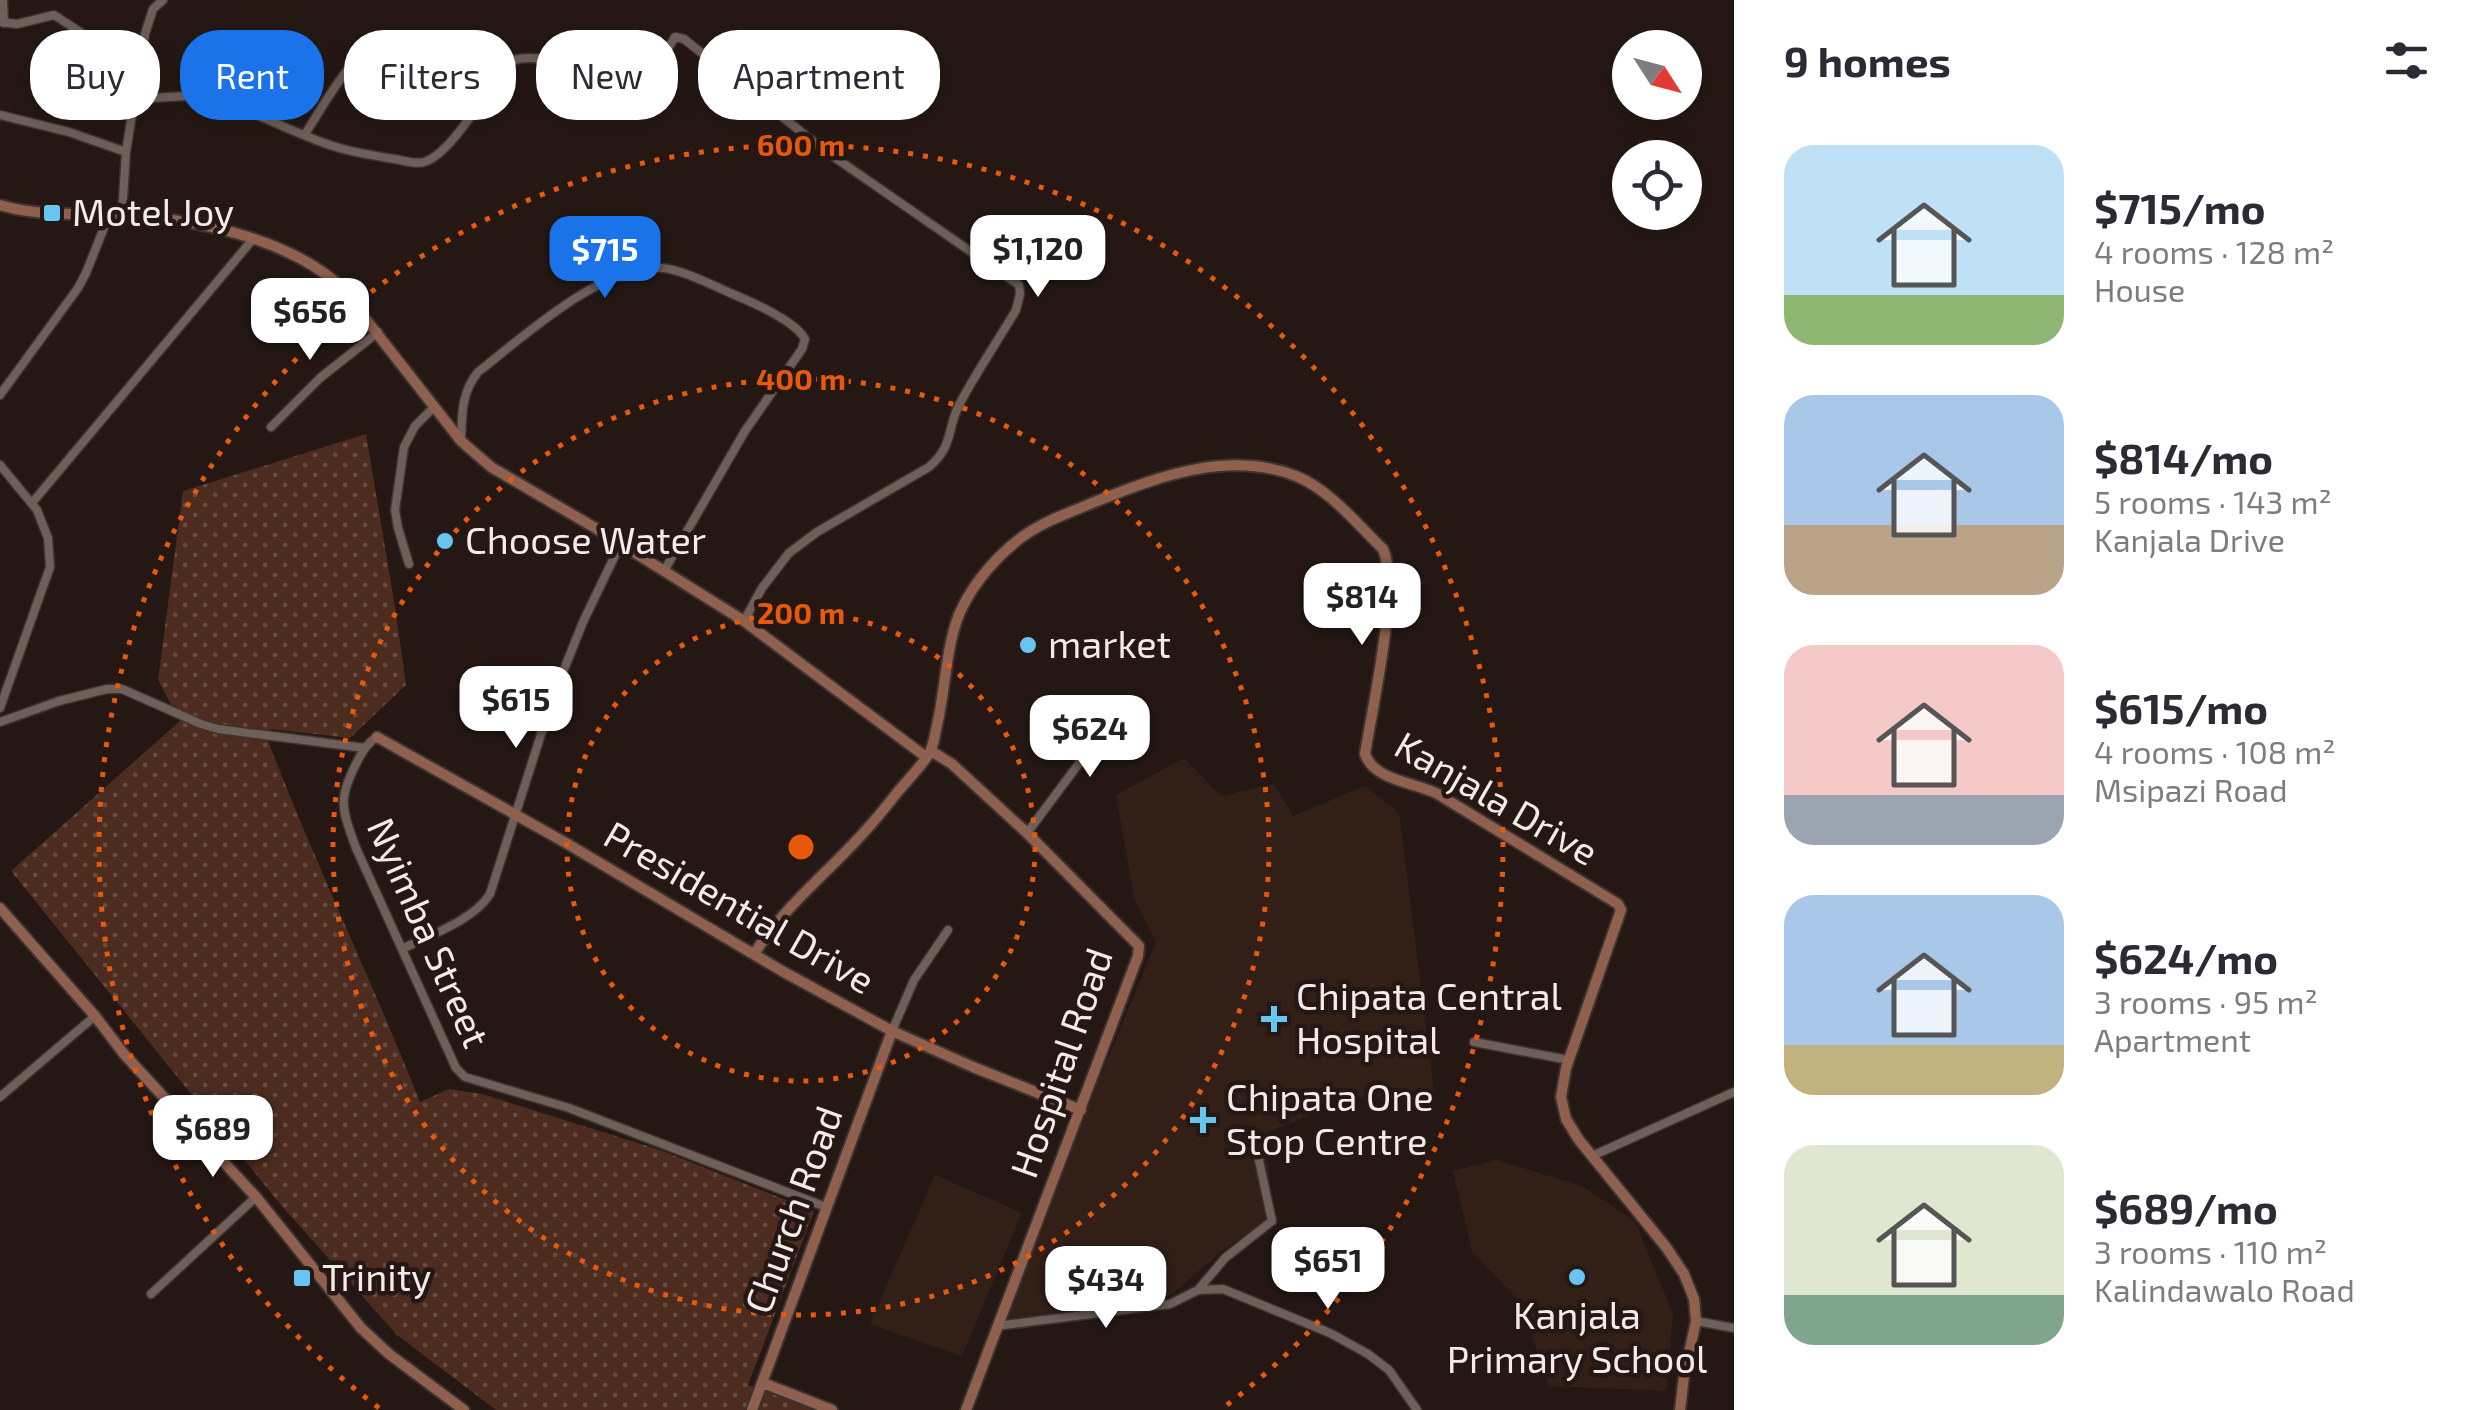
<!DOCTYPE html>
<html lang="en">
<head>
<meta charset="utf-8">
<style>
  body { margin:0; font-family:"Exo 2",sans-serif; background:#f7f7f7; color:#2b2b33; height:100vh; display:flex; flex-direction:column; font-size:38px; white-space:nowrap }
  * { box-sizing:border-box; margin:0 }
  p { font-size:32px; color:#7c7c81 }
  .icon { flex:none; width:55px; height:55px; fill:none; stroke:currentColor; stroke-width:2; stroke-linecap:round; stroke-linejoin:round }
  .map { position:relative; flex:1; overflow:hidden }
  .details { display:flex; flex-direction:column; background:#fff; width:750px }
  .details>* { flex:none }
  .banner { position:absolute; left:30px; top:30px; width:950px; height:90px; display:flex; gap:20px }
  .needle { width:65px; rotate:126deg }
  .fabs { position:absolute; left:1612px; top:30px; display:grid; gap:20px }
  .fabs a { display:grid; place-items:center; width:90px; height:90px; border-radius:50%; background:#fff; box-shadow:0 5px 25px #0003; font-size:50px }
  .price { position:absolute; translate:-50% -85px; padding:0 22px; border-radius:20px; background:#fff; color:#222; font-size:32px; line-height:65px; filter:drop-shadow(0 2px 5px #0008) }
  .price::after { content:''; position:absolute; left:50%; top:60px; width:30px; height:22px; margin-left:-15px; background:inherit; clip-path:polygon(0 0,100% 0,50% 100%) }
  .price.on { background:#1a73e8; color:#fff }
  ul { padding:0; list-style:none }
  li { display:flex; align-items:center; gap:30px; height:250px; padding:0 50px }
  li span { display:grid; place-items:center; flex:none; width:280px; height:200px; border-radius:30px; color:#555 }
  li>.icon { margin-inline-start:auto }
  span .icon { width:120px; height:120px; fill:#fffc; stroke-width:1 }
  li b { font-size:42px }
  h2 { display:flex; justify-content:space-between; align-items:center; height:120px; padding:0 50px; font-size:42px }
  .tag { padding:0 35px; border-radius:40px; background:#fff; box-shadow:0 5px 25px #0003; font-size:35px; line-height:90px }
  .tag.on { background:#1a73e8; color:#fff }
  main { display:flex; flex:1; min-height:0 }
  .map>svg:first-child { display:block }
  .built { fill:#321f18 }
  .grass { fill:url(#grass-dots) }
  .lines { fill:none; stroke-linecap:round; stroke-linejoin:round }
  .street-casing { stroke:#3c3230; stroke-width:11 }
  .secondary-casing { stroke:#3c3230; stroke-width:14 }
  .street { stroke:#6f5f59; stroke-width:8 }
  .secondary { stroke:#8f604e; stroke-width:10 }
  .ring { fill:none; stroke:#e8590c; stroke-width:5; stroke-dasharray:5 10 }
  .poi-dot { fill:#68c4f0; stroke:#251814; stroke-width:4 }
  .labels { text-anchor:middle; stroke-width:9; stroke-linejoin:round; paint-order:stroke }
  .poi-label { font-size:38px; fill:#f4ebe8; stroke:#251814; text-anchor:start }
  .street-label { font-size:38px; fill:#f4ebe8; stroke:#251814 }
  .centre { fill:#e8590c; stroke:#251814; stroke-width:5 }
  .ring-label { font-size:30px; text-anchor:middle; font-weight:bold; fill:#e8590c; stroke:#251814; stroke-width:9; stroke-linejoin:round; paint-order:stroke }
</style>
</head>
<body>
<main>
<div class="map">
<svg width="1734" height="1410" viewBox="0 0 1734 1410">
  <defs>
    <pattern id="grass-dots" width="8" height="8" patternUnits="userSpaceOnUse" patternTransform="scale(2.5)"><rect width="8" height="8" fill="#4d2c20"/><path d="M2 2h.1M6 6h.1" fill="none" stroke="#674b40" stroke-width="1.8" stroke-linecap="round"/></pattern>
  </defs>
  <rect width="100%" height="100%" fill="#251814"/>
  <path class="built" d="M1184 758 1221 796 1274 784 1293 816 1365 786 1399 813 1435 1098 1355 1097 1266 1133 1272 1217 1222 1251 1170 1296 998 1326 1156 942 1134 898 1116 795Z
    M1496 1160 1582 1186 1635 1221 1673 1314 1666 1391 1549 1386 1520 1302 1472 1251 1453 1171Z
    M935 1175 1022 1213 962 1356 870 1324Z"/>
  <path class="grass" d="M366 434 396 613 406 685 350 738 271 729 268 741C315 863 372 981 420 1102L449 1089 482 1094 660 1150 814 1211 748 1385 817 1410H496L397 1335 280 1204 11 871 180 721 158 680 183 491Z"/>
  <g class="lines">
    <defs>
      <path id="street" d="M3 0 4 23
        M0 22 17 24 54 15 102 46 111 62 138 85
        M136 98C164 100 192 91 219 100 258 113 295 134 333 146 353 153 373 155 394 159 403 160 415 165 424 162 452 154 490 86 505 62
        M0 115 69 132 126 152
        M305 134C318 115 350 55 372 50 381 49 394 53 402 56 424 64 447 71 471 70 499 69 516 52 546 60 584 69 605 107 645 87L675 37 684 39 824 150 1019 285 1020 294 1016 310C997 342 976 373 959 405 946 432 954 445 929 467L817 532 789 553 762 588 744 621
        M122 215 126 152 145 34 153 9 163 0
        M0 395 78 288 86 273 109 215
        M271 427 320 378 378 332
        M461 441C462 415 461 393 478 372 523 337 602 264 662 268 681 269 716 287 735 295 754 303 795 321 805 339L802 349 745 431 664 571
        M0 465 37 510 48 538 50 567 0 708
        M32 503 253 239
        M409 564 398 528 395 510 404 447 415 426 435 406
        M0 722 59 701 107 689H122L201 724 218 729 365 748
        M377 737C367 743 363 751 357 762 337 800 342 809 356 848L456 1068 465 1077 569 1108 826 1207
        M1027 833 1083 758 1082 751 1058 734
        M402 949C430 935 474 920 490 894L553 697 583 622 621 543
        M892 1031 914 980 948 930
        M1474 1042 1569 1060
        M0 1097 95 1016
        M1592 1156 1734 1092
        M1198 1290 1225 1258 1272 1221 1255 1142
        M151 1294 256 1197
        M1696 1321 1734 1328
        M997 1326 1170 1304 1198 1290 1223 1289 1330 1333 1368 1354 1389 1370 1417 1410"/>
      <path id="secondary" d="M0 205C39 217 82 213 122 215 193 219 285 237 339 285L461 441 491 467 597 529 744 621 926 757
        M377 737 566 843 782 971 892 1031 973 1067 1081 1110
        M931 751 952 764 1027 833 1139 946 1138 956 966 1410
        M0 908 95 1016 124 1054 256 1197 361 1328 389 1354 464 1410
        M754 954C785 905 828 873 866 830 878 817 889 803 900 789 910 778 921 766 929 754 934 745 935 734 937 725 946 688 946 638 963 606 976 580 998 555 1022 537 1044 521 1071 512 1097 501 1160 476 1229 450 1296 476 1330 490 1357 524 1383 549 1400 588 1372 708 1365 754 1374 780 1412 782 1436 793L1618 904 1621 910 1566 1068 1561 1097 1566 1119 1579 1140 1666 1247 1684 1274 1694 1299 1696 1321 1684 1376 1680 1410
        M763 1383 832 1410
        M752 1410 892 1031"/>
    </defs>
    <use href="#street" class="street-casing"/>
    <use href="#secondary" class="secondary-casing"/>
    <use href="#street" class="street"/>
    <use href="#secondary" class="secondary"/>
  </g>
  <g class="ring">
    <circle cx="801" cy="847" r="234"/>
    <circle cx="801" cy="847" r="468"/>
    <path d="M379 1408A702 702 0 1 1 1223 1408"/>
  </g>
  <g class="poi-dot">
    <rect x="42" y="203" width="20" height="20" rx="5"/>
    <circle cx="445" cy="541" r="10"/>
    <circle cx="1028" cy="645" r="10"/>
    <path d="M1269 1004h10v10h10v10h-10v10h-10v-10h-10v-10h10z"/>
    <path d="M1198 1105h10v10h10v10h-10v10h-10v-10h-10v-10h10z"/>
    <circle cx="1577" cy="1277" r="10"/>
    <rect x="292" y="1268" width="20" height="20" rx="5"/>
  </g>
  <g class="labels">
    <g class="poi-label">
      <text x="72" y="226">Motel Joy</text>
      <text x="465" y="554">Choose Water</text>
      <text x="1048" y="658">market</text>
      <text x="1296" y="1010">Chipata Central<tspan x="1296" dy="44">Hospital</tspan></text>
      <text x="1226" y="1111">Chipata One<tspan x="1226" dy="44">Stop Centre</tspan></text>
      <text x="322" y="1291">Trinity</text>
      <text x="1577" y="1329" text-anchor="middle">Kanjala<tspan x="1577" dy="44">Primary School</tspan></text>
    </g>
    <g class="street-label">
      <text transform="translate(1496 799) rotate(30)" y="13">Kanjala Drive</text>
      <text transform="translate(739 908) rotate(30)" y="13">Presidential Drive</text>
      <text transform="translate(428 933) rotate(66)" y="13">Nyimba Street</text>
      <text transform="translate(1062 1063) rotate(-71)" y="13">Hospital Road</text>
      <text transform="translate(794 1210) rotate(-70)" y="13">Church Road</text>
    </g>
  </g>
  <circle cx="801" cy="847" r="15" class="centre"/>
  <g class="ring-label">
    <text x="801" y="156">600 m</text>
    <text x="801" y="390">400 m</text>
    <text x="801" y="624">200 m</text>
  </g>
</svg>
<div class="fabs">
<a><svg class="needle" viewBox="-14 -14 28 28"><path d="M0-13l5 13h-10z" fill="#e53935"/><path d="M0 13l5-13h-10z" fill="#7c7c81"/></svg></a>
<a><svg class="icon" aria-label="locate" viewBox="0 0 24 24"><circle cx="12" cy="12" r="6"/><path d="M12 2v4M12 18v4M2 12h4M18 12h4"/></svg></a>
</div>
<b class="price" style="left:1038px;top:300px">$1,120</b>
<b class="price on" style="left:605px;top:301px">$715</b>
<b class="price" style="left:310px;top:363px">$656</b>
<b class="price" style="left:1362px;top:648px">$814</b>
<b class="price" style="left:516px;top:751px">$615</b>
<b class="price" style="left:1090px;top:780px">$624</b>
<b class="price" style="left:213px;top:1180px">$689</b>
<b class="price" style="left:1328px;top:1312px">$651</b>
<b class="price" style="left:1106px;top:1331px">$434</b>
<div class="banner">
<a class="tag">Buy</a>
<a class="tag on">Rent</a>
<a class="tag">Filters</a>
<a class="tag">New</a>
<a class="tag">Apartment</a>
</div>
</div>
<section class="details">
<h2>9 homes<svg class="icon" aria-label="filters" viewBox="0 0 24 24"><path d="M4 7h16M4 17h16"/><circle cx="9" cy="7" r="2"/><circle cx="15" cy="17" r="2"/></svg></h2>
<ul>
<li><span style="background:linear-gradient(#bfe0f5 75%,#8fb573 0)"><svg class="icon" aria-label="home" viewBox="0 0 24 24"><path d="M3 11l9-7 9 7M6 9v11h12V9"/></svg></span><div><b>$715/mo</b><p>4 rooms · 128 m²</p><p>House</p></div></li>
<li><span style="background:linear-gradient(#a9c7e8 65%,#b9a48a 0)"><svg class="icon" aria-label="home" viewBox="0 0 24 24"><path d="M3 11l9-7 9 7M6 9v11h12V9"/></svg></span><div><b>$814/mo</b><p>5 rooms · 143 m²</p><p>Kanjala Drive</p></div></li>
<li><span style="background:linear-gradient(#f6c9c9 75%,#9aa5b1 0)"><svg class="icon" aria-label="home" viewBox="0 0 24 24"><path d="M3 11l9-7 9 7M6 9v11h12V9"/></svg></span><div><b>$615/mo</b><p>4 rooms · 108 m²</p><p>Msipazi Road</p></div></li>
<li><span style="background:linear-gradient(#a9c7e8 75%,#c2b280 0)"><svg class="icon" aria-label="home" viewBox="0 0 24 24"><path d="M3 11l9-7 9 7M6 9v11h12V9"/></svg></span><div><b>$624/mo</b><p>3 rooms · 95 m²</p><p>Apartment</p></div></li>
<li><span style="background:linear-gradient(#dfe7d0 75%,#7fa58c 0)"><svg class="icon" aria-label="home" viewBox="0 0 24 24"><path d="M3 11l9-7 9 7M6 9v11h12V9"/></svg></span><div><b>$689/mo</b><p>3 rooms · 110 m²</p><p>Kalindawalo Road</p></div></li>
</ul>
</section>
</main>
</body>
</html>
